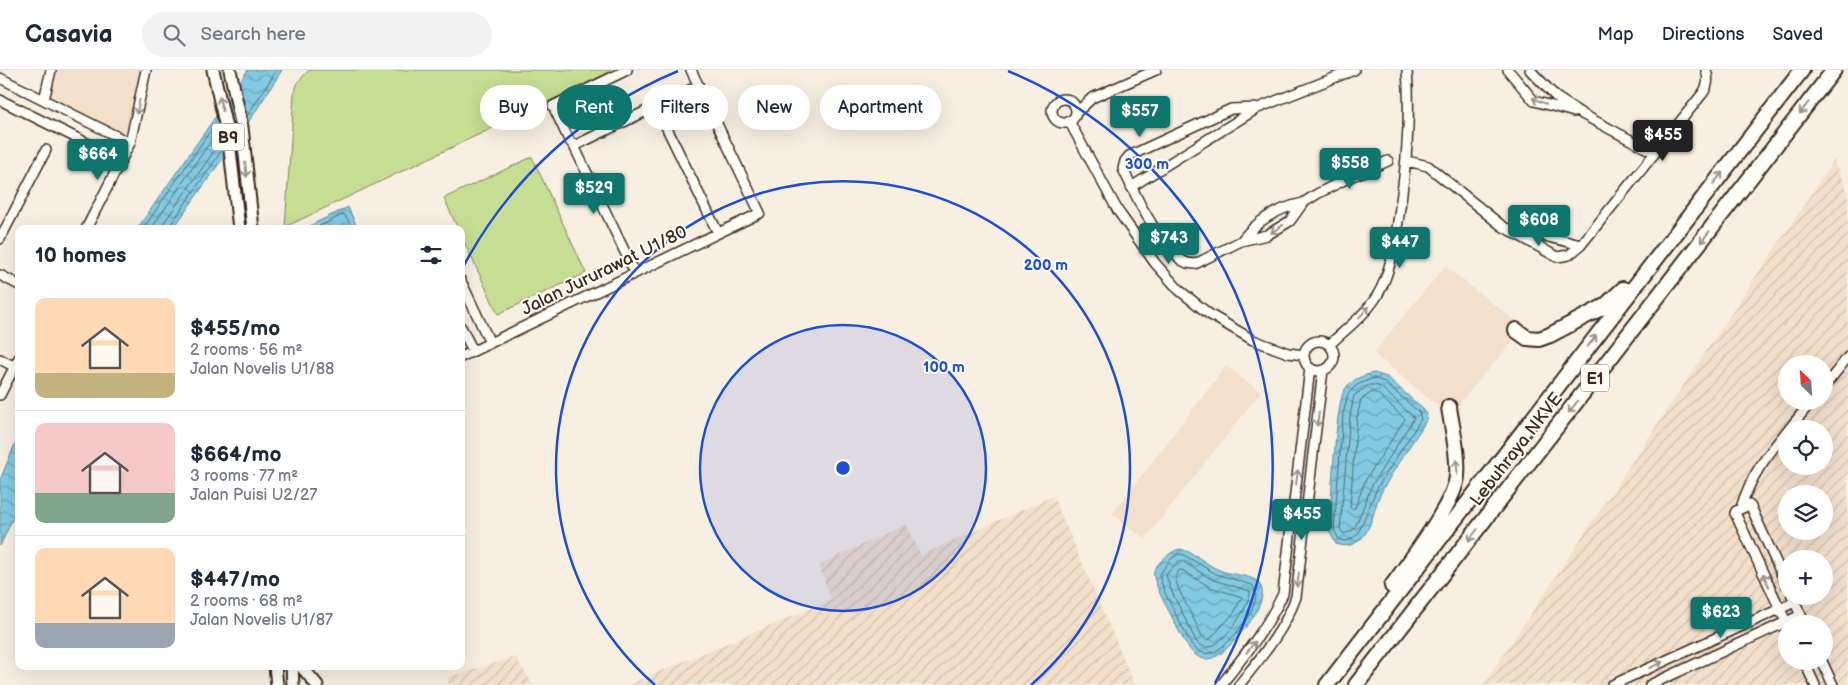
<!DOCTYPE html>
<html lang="en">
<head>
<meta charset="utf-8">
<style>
  body { margin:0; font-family:"Balsamiq Sans",sans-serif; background:#f2f2f3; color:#1f2937; height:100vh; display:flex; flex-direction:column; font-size:19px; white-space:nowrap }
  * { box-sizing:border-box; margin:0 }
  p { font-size:16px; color:#747a83 }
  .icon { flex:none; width:28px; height:28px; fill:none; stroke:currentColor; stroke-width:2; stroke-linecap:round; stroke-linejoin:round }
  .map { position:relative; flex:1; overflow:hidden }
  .drawer { position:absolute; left:15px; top:155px; width:450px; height:445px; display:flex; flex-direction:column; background:#fff; border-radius:10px; box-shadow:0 5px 20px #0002 }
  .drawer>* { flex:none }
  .hud { position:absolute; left:480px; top:15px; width:475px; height:45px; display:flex; gap:10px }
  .needle { width:32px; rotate:335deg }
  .tools { position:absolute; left:1778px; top:285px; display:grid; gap:10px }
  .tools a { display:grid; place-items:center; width:55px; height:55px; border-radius:50%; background:#fff; box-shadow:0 5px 20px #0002; font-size:25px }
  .price { position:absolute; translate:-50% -42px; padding:0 11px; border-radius:5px; background:#0f766e; color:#fff; font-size:16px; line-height:32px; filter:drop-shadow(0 1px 2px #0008) }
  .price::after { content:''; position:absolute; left:50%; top:30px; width:15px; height:11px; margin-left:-8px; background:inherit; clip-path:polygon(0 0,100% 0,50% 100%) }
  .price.selected { background:#222; color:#fff }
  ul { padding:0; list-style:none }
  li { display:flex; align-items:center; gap:15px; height:125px; padding:0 20px }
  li+li { border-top:1px solid #e0e1e3 }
  li span { display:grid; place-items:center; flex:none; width:140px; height:100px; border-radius:10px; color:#555 }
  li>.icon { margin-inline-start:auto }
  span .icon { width:60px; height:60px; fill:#fffc; stroke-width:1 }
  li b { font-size:21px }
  h2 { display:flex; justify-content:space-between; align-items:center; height:60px; padding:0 20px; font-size:21px }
  .chip { padding:0 18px; border-radius:22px; background:#fff; box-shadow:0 5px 20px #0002; font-size:18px; line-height:45px }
  .chip.selected { background:#0f766e; color:#fff }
  header { display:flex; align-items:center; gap:30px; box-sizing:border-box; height:70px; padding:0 25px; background:#fff; border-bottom:1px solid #e0e1e3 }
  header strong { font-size:24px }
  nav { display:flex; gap:28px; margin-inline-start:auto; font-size:18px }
  .search { width:350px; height:45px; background:#f2f2f3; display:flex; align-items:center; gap:12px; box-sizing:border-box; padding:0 18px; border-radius:28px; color:#747a83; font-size:19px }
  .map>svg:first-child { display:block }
  .built { fill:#f2e0cb }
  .industrial { fill:url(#industrial-furrows); fill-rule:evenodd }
  .grass { fill:#c6dd93; stroke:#808458 }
  .water { fill:url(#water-waves); stroke:#668a94 }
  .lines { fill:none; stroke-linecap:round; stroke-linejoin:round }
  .shore { stroke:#576a6d; stroke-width:1 }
  .minor-casing { stroke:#3b2a1e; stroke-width:12 }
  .major-casing { stroke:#3b2a1e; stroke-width:15 }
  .highway-casing { stroke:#3b2a1e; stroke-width:18 }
  .minor { stroke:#fdfcf7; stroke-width:9 }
  .major { stroke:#fdfcf7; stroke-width:11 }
  .highway { stroke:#fdfcf7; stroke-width:14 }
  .oneway { stroke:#9c938a }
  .ring { fill:none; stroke:#1d4ed8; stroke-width:2.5 }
  .labels { text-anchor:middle; stroke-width:4; stroke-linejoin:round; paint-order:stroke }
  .shield { fill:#fdfcf7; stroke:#75695f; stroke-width:1 }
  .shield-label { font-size:16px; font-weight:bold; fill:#3b2a1e }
  .street-label { font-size:18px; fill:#3b2a1e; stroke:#fdfcf7 }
  .centre { fill:#1d4ed8; stroke:#fdfcf7; stroke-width:2.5 }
  .ring-label { font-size:15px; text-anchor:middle; font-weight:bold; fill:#1d4ed8; stroke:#fdfcf7; stroke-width:4; stroke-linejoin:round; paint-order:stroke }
</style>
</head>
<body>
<header>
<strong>Casavia</strong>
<div class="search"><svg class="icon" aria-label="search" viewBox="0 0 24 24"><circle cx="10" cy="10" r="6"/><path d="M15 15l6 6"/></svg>Search here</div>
<nav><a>Map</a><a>Directions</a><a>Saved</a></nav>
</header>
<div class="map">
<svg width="1848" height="615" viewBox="0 0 1848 615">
  <defs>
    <pattern id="industrial-furrows" width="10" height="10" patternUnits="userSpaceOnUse" patternTransform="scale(1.25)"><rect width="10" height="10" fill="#f2e0cb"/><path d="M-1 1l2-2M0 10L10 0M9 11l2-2" fill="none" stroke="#d0c0ae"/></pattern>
    <pattern id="water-waves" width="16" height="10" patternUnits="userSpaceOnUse" patternTransform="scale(1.25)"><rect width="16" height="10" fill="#82cae3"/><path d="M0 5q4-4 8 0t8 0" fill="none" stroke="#6ca4b7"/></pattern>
  </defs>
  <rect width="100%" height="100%" fill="#f8efe3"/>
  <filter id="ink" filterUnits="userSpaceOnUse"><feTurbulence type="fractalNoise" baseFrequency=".02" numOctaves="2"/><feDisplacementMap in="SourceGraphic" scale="10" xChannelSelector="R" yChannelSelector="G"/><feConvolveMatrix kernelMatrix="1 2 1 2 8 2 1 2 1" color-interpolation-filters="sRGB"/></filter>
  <g filter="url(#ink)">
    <path class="built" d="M55 0H142L128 68 48 28Z
      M1445 196 1524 258 1454 340 1444 341 1373 283Z
      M1226 296 1261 322 1145 469 1112 444Z"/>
    <path class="industrial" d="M1834 90 1848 122V615H1483ZM1786 294H1824V331H1786ZM1786 359H1824V396H1786ZM1786 424H1824V461H1786ZM1786 489H1824V526H1786ZM1786 554H1824V591H1786Z
      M1053 426 1135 615H627L831 530 819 495 906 454 921 485Z
      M516 587 533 615H449L448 607Z"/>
    <path class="grass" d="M309 0H614L285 157 294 24 298 12Z
      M532 87 586 203 498 244 461 165V159H458L444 128Z"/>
    <path class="water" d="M248 0H282L254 44 173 159H137Z
      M348 137 358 159H303Z
      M1374 303 1387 307 1423 339 1427 344 1426 351C1412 373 1396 396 1383 419 1374 434 1373 457 1361 469 1353 476 1345 477 1336 474L1329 461C1331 438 1335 332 1345 319 1351 310 1363 305 1374 303Z
      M19 364V435L0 476V410Z
      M1179 479C1194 481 1205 494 1219 500 1230 505 1245 504 1255 510 1277 523 1243 561 1234 571 1200 610 1187 578 1172 547 1168 539 1151 510 1154 501 1158 492 1170 482 1179 479Z"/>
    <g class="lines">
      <path class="shore" d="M247 46 277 0
        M143 159 217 51
        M151 159 219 59
        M163 159 165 151 222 70
        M170 159 171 154 223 79
        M314 159 344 144 353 159
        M1374 308 1384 312 1419 342 1421 349 1377 418 1358 464 1350 470 1344 471 1339 469 1334 460 1343 345 1348 324 1357 315Z
        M1369 315H1374L1381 317 1414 348 1372 415 1356 455 1353 460 1344 464 1340 459 1350 346 1354 326Z
        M1373 322 1378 324 1405 349 1365 411 1355 438 1352 439 1350 437 1357 347 1361 330Z
        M1179 484 1184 485 1216 504 1252 515C1268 530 1228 579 1211 583 1203 585 1196 580 1191 574L1165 523 1159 505 1171 489Z
        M1179 491H1182L1213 510 1250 521C1251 535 1223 575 1209 577 1204 578 1199 575 1196 571L1171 520 1166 505Z
        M1180 500H1182L1210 517 1242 527 1234 543 1210 569 1206 570 1202 566 1178 518 1175 507Z"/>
      <defs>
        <path id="minor" d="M627 0 553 36 569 70 574 76 635 203
          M1508 0 1534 31 1574 42
          M1530 0 1556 27 1582 44 1655 83
          M0 8 130 73
          M1052 41a12 12 0 1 1 24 0a12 12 0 1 1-24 0Z
          M0 30 121 90
          M44 30 51 0
          M656 36 718 163
          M1258 38 1231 39 1129 86 1125 91 1123 99 1141 136 1156 161 1181 190 1187 193 1195 194 1241 171 1267 165 1290 151 1303 133 1317 124 1350 107 1388 91
          M1076 43 1092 28 1156 0
          M1069 51 1118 141 1155 193 1179 220 1209 244 1253 270 1288 283 1304 285
          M574 76 698 16
          M1407 91 1428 96 1502 156 1557 187 1569 185 1581 175 1703 23C1708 16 1709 9 1706 0
          M1131 117 1258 38 1354 0
          M1512 158 1581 175
          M86 159 130 73 146 0
          M0 169 46 80
          M1241 171C1258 150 1276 139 1303 133
          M0 205 19 215
          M461 211 490 273
          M461 257 473 281
          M1304 286a15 15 0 1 1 30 0a15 15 0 1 1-30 0Z
          M1329 275C1345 260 1365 245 1377 226 1391 203 1395 171 1399 145 1406 97 1411 49 1407 0
          M461 287 760 143 691 0
          M0 289 15 297
          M1824 317 1848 287
          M0 325 19 288
          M1789 359 1812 331
          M1741 438C1750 407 1765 388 1786 362
          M1786 514 1751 437 1749 435 1736 441 1735 443 1787 554
          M1792 526 1805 554
          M1804 591 1815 615
          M1822 591 1833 615
          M1221 615C1244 586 1267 558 1283 524L1310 298
          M1239 615C1261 587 1284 561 1296 527L1323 300
          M1612 615 1795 532
          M1650 615 1801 545"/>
        <path id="major" d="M213 0 229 71 239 159
          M230 0 242 57 253 159
          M275 596 277 615
          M292 596 293 615
          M301 596 317 615"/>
        <path id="highway" d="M1516 260 1527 268 1539 269 1550 265 1605 236 1623 219
          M1392 516C1409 492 1455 433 1457 406 1459 384 1452 359 1449 337
          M1327 615 1802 0
          M1356 615 1834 0"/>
      </defs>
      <use href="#minor" class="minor-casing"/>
      <use href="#major" class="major-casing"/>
      <use href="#highway" class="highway-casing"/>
      <use href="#minor" class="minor"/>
      <use href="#major" class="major"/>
      <use href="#highway" class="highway"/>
    </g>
    <defs><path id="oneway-shaft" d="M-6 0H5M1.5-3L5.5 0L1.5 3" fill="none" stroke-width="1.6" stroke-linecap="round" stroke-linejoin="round" transform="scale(1.25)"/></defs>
    <g class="oneway">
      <use href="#oneway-shaft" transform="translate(1539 31) rotate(-157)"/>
      <use href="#oneway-shaft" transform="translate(221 34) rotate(-102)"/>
      <use href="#oneway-shaft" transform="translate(138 37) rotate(102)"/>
      <use href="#oneway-shaft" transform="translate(1804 38) rotate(128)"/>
      <use href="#oneway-shaft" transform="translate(246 100) rotate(84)"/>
      <use href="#oneway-shaft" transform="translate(1718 108) rotate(-52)"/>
      <use href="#oneway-shaft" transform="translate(1277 159) rotate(147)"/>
      <use href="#oneway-shaft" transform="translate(1705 167) rotate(128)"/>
      <use href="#oneway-shaft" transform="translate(1364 242) rotate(-48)"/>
      <use href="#oneway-shaft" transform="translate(1592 271) rotate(-52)"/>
      <use href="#oneway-shaft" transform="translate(1573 337) rotate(128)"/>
      <use href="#oneway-shaft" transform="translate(1318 349) rotate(97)"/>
      <use href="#oneway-shaft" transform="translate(1457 397) rotate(-92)"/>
      <use href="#oneway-shaft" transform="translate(1297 407) rotate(-83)"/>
      <use href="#oneway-shaft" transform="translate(1473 465) rotate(128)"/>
      <use href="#oneway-shaft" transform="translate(1298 510) rotate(97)"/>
      <use href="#oneway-shaft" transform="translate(1766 510) rotate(-115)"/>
      <use href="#oneway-shaft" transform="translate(1251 577) rotate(-52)"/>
      <use href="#oneway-shaft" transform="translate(1656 595) rotate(-25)"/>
    </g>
  </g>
  <circle cx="843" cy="398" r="143" fill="#1d4ed8" fill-opacity=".12"/>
  <g class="ring">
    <circle cx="843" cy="398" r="143"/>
    <path d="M655 615A287 287 0 1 1 1031 615"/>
    <path d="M462 199A430 430 0 0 1 678 1M1008 1A430 430 0 0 1 1215 613"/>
  </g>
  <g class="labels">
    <g class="shield">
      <rect x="212" y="53.5" width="32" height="27" rx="4"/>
      <rect x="1581" y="294.5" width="28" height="27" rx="4"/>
    </g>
    <g class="shield-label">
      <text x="228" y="73">B9</text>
      <text x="1595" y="314">E1</text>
    </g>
    <g class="street-label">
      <text transform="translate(604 200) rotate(-26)" y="6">Jalan Jururawat U1/80</text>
      <text transform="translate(1516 379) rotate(-52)" y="6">Lebuhraya NKVE</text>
    </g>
  </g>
  <circle cx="843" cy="398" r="8" class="centre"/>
  <g class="ring-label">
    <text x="1147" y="99">300 m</text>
    <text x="1046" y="200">200 m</text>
    <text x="944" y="302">100 m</text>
  </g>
</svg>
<div class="tools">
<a><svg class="needle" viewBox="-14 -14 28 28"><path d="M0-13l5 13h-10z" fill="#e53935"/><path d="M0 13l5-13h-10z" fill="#747a83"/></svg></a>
<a><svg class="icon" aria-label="locate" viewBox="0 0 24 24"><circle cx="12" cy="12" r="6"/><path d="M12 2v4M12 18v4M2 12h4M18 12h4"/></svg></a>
<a><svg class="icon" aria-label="layers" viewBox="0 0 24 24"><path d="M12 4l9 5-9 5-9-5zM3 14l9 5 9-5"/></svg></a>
<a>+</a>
<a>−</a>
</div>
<b class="price" style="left:1140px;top:68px">$557</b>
<b class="price selected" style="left:1663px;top:92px">$455</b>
<b class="price" style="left:98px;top:111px">$664</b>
<b class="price" style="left:1350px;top:120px">$558</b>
<b class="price" style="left:594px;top:145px">$529</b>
<b class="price" style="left:1539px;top:177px">$608</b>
<b class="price" style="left:1169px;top:195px">$743</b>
<b class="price" style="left:1400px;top:199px">$447</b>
<b class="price" style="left:1302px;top:471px">$455</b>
<b class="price" style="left:1721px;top:569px">$623</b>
<div class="hud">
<a class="chip">Buy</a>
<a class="chip selected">Rent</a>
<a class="chip">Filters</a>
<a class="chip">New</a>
<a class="chip">Apartment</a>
</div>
<section class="drawer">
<h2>10 homes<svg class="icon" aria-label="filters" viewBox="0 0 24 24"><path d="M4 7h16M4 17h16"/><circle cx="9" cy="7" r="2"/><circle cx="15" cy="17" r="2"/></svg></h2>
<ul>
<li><span style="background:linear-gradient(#ffd9b3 75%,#c2b280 0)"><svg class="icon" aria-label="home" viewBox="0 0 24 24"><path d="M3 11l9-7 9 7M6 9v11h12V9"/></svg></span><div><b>$455/mo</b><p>2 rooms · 56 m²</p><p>Jalan Novelis U1/88</p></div></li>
<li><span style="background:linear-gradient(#f6c9c9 70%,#7fa58c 0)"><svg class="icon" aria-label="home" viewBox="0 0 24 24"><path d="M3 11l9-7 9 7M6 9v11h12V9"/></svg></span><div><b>$664/mo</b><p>3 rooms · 77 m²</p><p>Jalan Puisi U2/27</p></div></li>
<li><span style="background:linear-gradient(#ffd9b3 75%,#9aa5b1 0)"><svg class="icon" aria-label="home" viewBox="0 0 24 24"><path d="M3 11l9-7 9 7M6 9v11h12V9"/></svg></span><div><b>$447/mo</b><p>2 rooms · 68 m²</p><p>Jalan Novelis U1/87</p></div></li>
</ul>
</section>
</div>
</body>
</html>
